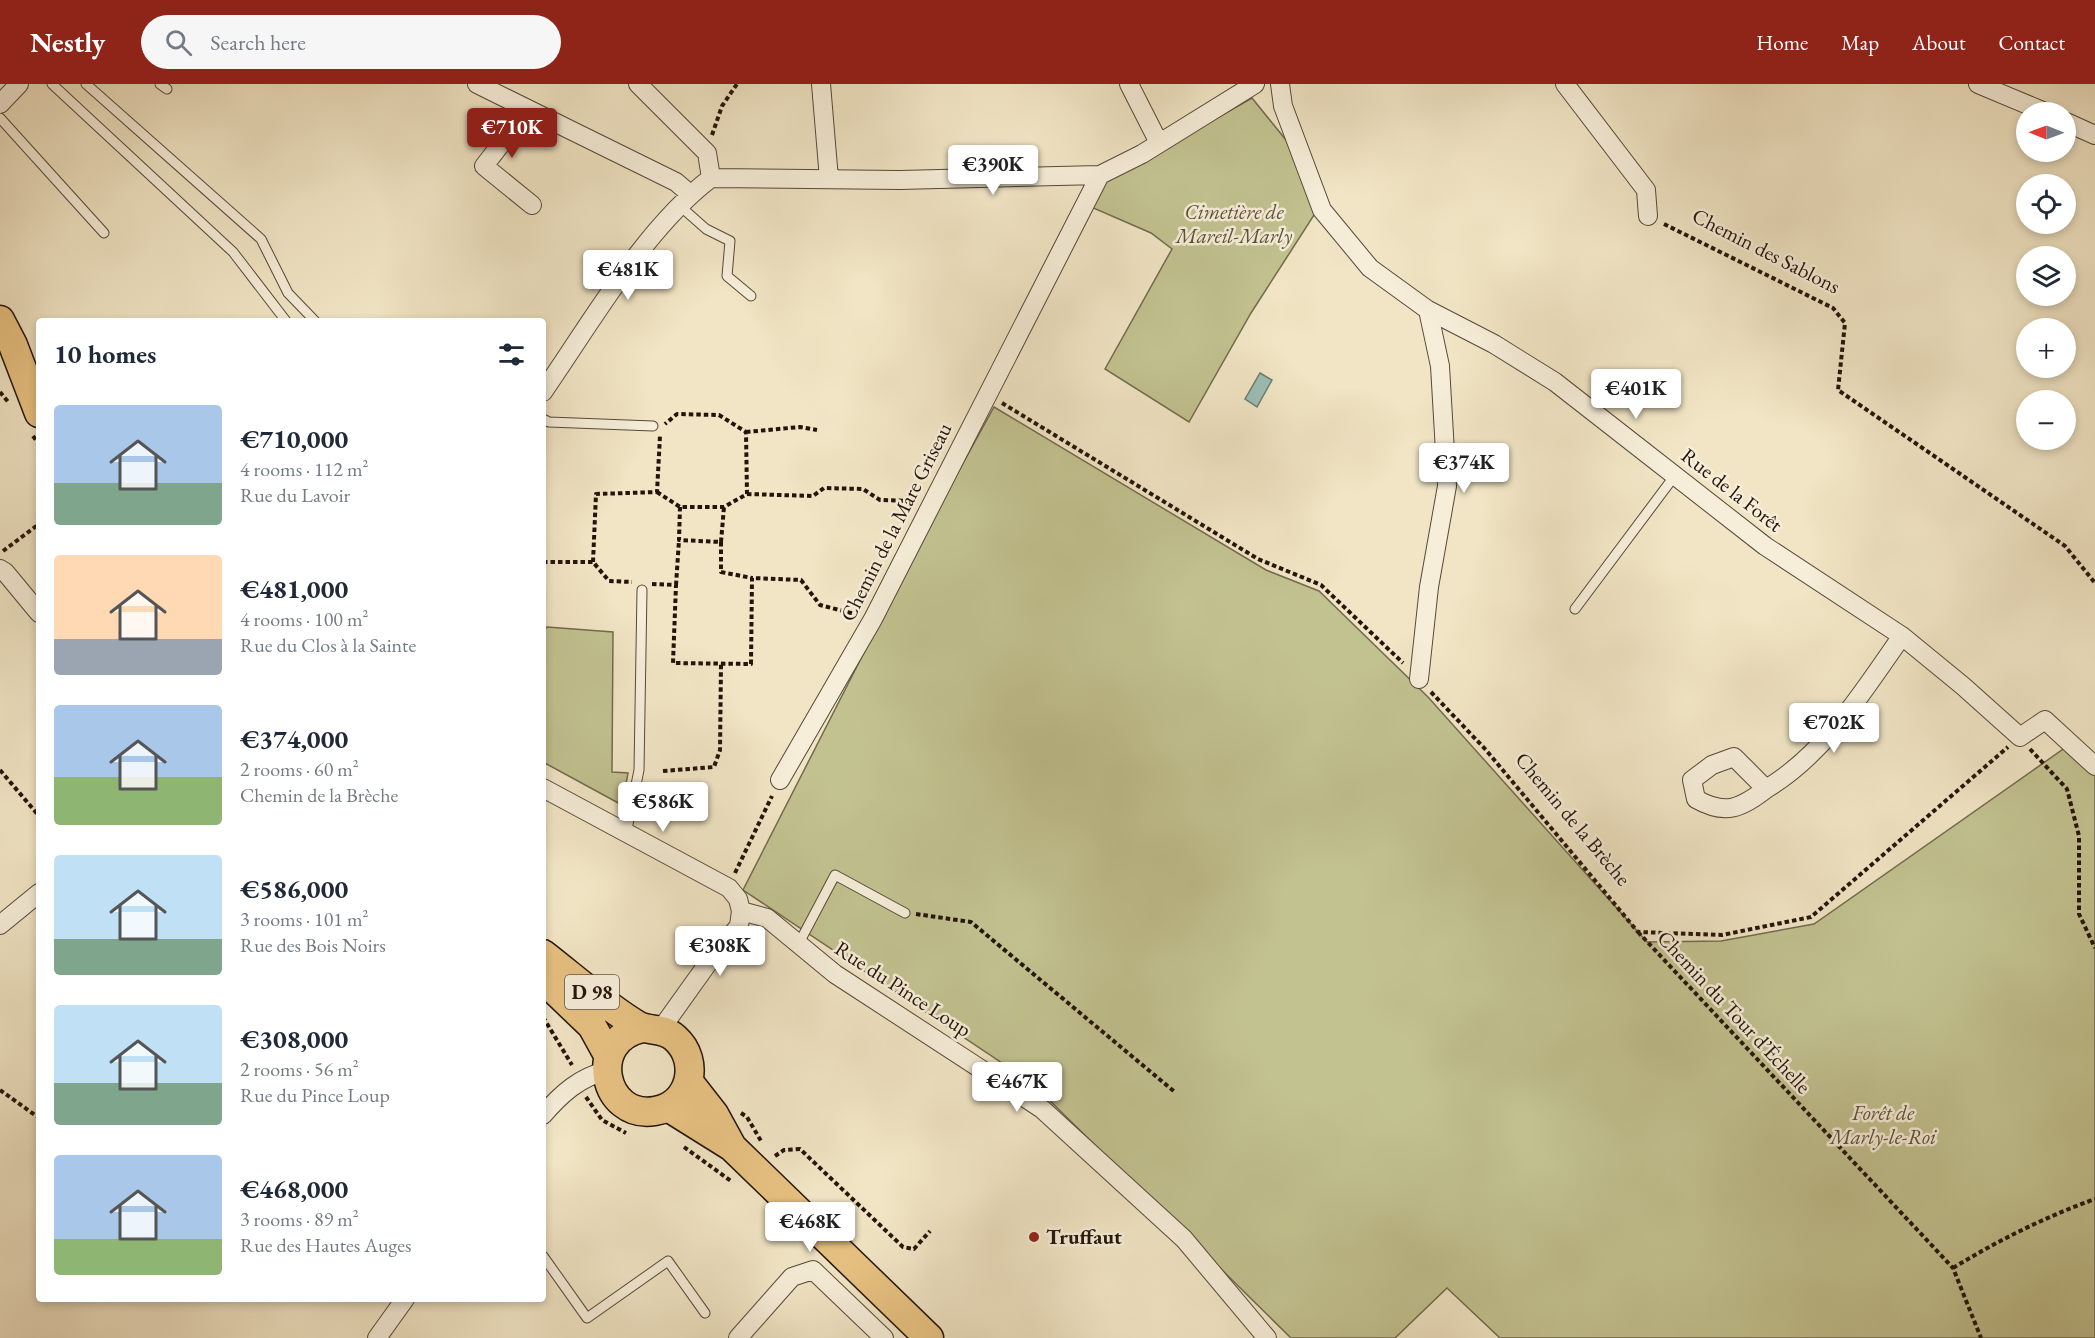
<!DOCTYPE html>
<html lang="en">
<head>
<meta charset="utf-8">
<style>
  body { margin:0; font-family:"EB Garamond",serif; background:#f6f6f7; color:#1f2937; height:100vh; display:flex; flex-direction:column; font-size:22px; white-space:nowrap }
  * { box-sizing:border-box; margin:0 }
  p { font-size:20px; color:#747a83 }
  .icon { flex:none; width:33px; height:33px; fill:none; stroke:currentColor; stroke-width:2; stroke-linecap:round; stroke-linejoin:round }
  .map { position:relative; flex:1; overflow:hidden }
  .drawer { position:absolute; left:36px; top:234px; width:510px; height:984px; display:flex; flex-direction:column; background:#fff; border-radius:6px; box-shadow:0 3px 9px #0003 }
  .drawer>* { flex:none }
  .needle { width:39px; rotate:271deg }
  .controls { position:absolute; left:2016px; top:18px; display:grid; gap:12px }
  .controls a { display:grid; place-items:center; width:60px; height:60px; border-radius:50%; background:#fff; box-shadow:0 3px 9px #0003; font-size:30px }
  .price { position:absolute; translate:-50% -51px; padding:0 14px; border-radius:6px; background:#fff; color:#222; font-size:20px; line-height:39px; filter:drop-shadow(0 2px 3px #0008) }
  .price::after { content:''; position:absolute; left:50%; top:36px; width:18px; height:14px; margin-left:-9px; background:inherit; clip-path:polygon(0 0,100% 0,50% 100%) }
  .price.current { background:#8f2418; color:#fff }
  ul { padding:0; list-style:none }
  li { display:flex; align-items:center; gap:18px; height:150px; padding:0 18px }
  li span { display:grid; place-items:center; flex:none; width:168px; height:120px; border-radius:6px; color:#555 }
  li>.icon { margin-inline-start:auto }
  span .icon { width:72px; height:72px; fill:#fffc; stroke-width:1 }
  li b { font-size:26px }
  h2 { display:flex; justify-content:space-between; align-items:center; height:72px; padding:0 18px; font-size:26px }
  header { display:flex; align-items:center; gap:36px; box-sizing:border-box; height:84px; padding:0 30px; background:#8f2418; color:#fff }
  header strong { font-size:28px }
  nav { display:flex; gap:33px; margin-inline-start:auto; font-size:21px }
  .search { width:420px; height:54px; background:#f6f6f7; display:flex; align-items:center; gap:15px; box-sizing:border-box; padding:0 21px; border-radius:33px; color:#747a83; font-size:22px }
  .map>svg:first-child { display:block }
  .green { fill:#c2c290; stroke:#726b4d; stroke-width:1.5 }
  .water { fill:#9bbfb6; stroke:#6b7b71; stroke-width:1.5 }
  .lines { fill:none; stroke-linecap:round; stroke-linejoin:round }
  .lane-casing { stroke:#564839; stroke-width:11 }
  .street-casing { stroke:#564839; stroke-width:20 }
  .primary-casing { stroke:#23140a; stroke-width:31 }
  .path { stroke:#23140a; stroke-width:4; stroke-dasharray:4.5 3; stroke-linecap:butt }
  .lane { stroke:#f6eed9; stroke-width:9 }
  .street { stroke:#f6eed9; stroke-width:18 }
  .primary { stroke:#e8c282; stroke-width:28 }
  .poi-dot { fill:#8f2418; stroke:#f6eed9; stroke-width:2 }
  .labels { text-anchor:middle; stroke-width:5; stroke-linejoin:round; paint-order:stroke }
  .shield { fill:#f6eed9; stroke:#625548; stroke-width:1.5 }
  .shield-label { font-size:20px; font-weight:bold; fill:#23140a }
  .park-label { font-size:21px; font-style:italic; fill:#5b5139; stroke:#f6eed9 }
  .street-label { font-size:21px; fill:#23140a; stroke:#f6eed9 }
  .poi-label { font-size:21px; font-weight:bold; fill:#23140a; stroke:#f6eed9; text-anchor:start }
</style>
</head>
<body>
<header>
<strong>Nestly</strong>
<div class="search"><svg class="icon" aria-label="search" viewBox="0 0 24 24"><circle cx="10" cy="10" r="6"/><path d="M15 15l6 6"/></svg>Search here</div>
<nav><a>Home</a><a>Map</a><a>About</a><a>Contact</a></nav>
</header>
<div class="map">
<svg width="2095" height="1254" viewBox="0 0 2095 1254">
  <rect width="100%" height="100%" fill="#f1e5c5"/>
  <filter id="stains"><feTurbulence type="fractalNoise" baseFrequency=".00333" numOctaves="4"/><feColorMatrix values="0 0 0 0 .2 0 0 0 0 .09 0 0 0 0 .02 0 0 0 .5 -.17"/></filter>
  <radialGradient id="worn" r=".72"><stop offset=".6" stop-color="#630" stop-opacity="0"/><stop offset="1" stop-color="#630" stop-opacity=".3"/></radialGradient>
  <path class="green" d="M1252 14 1286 56 1316 128 1251 229 1189 338 1105 285 1172 165 1151 149 1091 123 1106 97Z
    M994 323 1266 486 1319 507 1428 613 1647 858 1721 857 1814 840 2069 661 2095 688V1254H1500L1447 1204 1395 1254H1291L1032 999 743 806 929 441Z
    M547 543 613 548 612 688 628 689 622 721 543 678V548Z"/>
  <path class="water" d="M1260 289 1272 296 1257 323 1245 315Z"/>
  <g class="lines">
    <defs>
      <path id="lane" d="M52 0 233 168 286 237
        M86 0 261 155 288 209 315 237
        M160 0 167 5
        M0 34 104 149
        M680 122 706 145 730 157 727 192 751 212
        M543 335 549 338 653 342
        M1575 525 1676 390
        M626 750 639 686 642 506
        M798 861 835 791 905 829
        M543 1172 587 1234 668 1177 705 1229"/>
      <path id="street" d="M477 0 676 98 690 110
        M638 0 707 69 711 94
        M821 0 829 95
        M1129 0 1159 59
        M1280 0 1283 22 1322 126 1370 184 1428 226 1494 260 1555 298 1765 462 1902 552 1963 602 2020 653 2045 636 2095 682
        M1565 0 1646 106 1648 132
        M1978 0 2045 28
        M0 20 19 0
        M528 25 484 82 532 121
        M2066 38 2095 51
        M543 308C591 239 644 145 711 94L900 96 1100 91 1142 70 1255 0
        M0 485 5 488 39 529
        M1419 595 1429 503 1447 402 1440 282 1428 226
        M780 696 873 535 1100 91
        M543 704 729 804 738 815 741 827 739 842 711 875 661 945
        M1766 705C1741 724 1726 732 1696 715L1692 696 1712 681 1734 673 1766 705C1826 669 1863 607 1902 552
        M741 827 767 834 835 890 1042 1025 1184 1155 1267 1254
        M0 841 39 809
        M543 1031C561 1010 580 993 606 987
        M377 1254 405 1215
        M738 1254 792 1193 813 1186 884 1254"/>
      <path id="primary" d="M0 236 13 261 39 329
        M543 870C574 894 604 921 637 941 649 948 663 943 675 954 701 977 691 1021 655 1027 603 1036 586 956 642 944
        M543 895 592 942 608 971
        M689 998 714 1030 731 1061
        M668 1023 732 1063 929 1254"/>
    </defs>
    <use href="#lane" class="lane-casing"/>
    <use href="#street" class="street-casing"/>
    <use href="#primary" class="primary-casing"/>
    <path class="path" d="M712 51 722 22 737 0
      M1664 140 1833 224 1845 239 1838 306 2065 462 2095 499
      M0 308 9 319
      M1002 319 1258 475 1321 501 1403 579
      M746 348 800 343 817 346
      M33 352 39 360
      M657 408 680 423H724L747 410 746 348 719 331 677 330 665 340
      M747 410 813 412 824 404 863 405 880 416 913 417
      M680 423 679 456 721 458V488L752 494
      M721 458 724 423
      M3 467 39 440
      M543 478H593L609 497 632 498
      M593 478 596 410 657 408 660 352
      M652 500 676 501 673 579 751 580 752 494 801 496 820 521 855 530
      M676 501 679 456
      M1431 608 1486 666 1638 848 1722 851 1811 833 2008 663
      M2030 665 2067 705 2079 752V830L2095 864
      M0 686 39 732
      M663 687 714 683 720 666 721 580
      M735 789 772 712
      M916 830 971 838 1176 1009
      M1638 848 1953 1184 1981 1254
      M543 933 572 981
      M0 1006 39 1034
      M586 1013 602 1036 626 1049
      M741 1029 747 1033 761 1057
      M684 1063 731 1097
      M775 1072 784 1066 800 1065 903 1163 914 1165 930 1147
      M1953 1184C1999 1156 2045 1133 2095 1115"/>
    <use href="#lane" class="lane"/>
    <use href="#street" class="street"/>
    <use href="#primary" class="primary"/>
  </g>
  <circle class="poi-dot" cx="1034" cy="1153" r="6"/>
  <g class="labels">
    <rect class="shield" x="565" y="891" width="54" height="34" rx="4.5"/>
    <g class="shield-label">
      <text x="592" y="915">D 98</text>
    </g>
    <g class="park-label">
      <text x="1234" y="135">Cimetière de<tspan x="1234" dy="24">Mareil-Marly</tspan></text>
      <text x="1883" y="1036">Forêt de<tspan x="1883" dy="24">Marly-le-Roi</tspan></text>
    </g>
    <g class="street-label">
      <text transform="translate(1766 167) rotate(27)" y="7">Chemin des Sablons</text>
      <text transform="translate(1732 406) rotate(38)" y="7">Rue de la Forêt</text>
      <text transform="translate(896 438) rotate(-63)" y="7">Chemin de la Mare Griseau</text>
      <text transform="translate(1573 735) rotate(50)" y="7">Chemin de la Brèche</text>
      <text transform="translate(903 905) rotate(33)" y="7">Rue du Pince Loup</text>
      <text transform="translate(1734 928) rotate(47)" y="7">Chemin du Tour d’Échelle</text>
    </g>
    <g class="poi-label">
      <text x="1046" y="1160">Truffaut</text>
    </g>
  </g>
  <rect width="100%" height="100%" filter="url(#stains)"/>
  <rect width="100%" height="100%" fill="url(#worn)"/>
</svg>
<div class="controls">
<a><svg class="needle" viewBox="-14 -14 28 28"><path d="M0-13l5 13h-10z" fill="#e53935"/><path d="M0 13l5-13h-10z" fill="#747a83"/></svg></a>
<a><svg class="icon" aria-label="locate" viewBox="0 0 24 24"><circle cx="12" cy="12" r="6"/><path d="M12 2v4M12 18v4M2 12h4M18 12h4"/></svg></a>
<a><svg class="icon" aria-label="layers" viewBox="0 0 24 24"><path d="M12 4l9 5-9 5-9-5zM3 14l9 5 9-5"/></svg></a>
<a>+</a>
<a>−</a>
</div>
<b class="price current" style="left:512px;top:75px">€710K</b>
<b class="price" style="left:993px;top:112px">€390K</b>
<b class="price" style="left:628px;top:217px">€481K</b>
<b class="price" style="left:1636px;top:336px">€401K</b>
<b class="price" style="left:1464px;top:410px">€374K</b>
<b class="price" style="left:1834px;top:670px">€702K</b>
<b class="price" style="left:663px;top:749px">€586K</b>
<b class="price" style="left:720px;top:893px">€308K</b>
<b class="price" style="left:1017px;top:1029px">€467K</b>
<b class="price" style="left:810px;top:1169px">€468K</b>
<section class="drawer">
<h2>10 homes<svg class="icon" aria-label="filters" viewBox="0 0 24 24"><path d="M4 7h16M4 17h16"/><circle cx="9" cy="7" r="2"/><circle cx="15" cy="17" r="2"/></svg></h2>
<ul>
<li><span style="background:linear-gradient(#a9c7e8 65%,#7fa58c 0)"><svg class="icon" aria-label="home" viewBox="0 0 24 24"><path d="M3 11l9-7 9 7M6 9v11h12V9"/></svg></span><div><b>€710,000</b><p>4 rooms · 112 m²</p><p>Rue du Lavoir</p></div></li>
<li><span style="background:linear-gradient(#ffd9b3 70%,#9aa5b1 0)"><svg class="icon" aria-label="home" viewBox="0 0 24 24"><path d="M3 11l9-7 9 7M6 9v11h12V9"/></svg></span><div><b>€481,000</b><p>4 rooms · 100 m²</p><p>Rue du Clos à la Sainte</p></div></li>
<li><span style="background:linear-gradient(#a9c7e8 60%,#8fb573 0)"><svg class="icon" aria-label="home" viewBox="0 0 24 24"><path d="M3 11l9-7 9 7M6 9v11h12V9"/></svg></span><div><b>€374,000</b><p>2 rooms · 60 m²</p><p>Chemin de la Brèche</p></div></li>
<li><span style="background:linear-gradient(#bfe0f5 70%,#7fa58c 0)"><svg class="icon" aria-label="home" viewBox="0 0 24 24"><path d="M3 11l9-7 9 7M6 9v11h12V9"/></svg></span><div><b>€586,000</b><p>3 rooms · 101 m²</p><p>Rue des Bois Noirs</p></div></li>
<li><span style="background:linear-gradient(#bfe0f5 65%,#7fa58c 0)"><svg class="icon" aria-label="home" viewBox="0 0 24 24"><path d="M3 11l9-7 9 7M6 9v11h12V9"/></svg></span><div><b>€308,000</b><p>2 rooms · 56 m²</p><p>Rue du Pince Loup</p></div></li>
<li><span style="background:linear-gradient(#a9c7e8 70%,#8fb573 0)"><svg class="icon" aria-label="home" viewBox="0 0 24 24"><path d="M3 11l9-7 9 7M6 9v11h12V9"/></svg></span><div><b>€468,000</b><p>3 rooms · 89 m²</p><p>Rue des Hautes Auges</p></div></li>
</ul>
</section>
</div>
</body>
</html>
